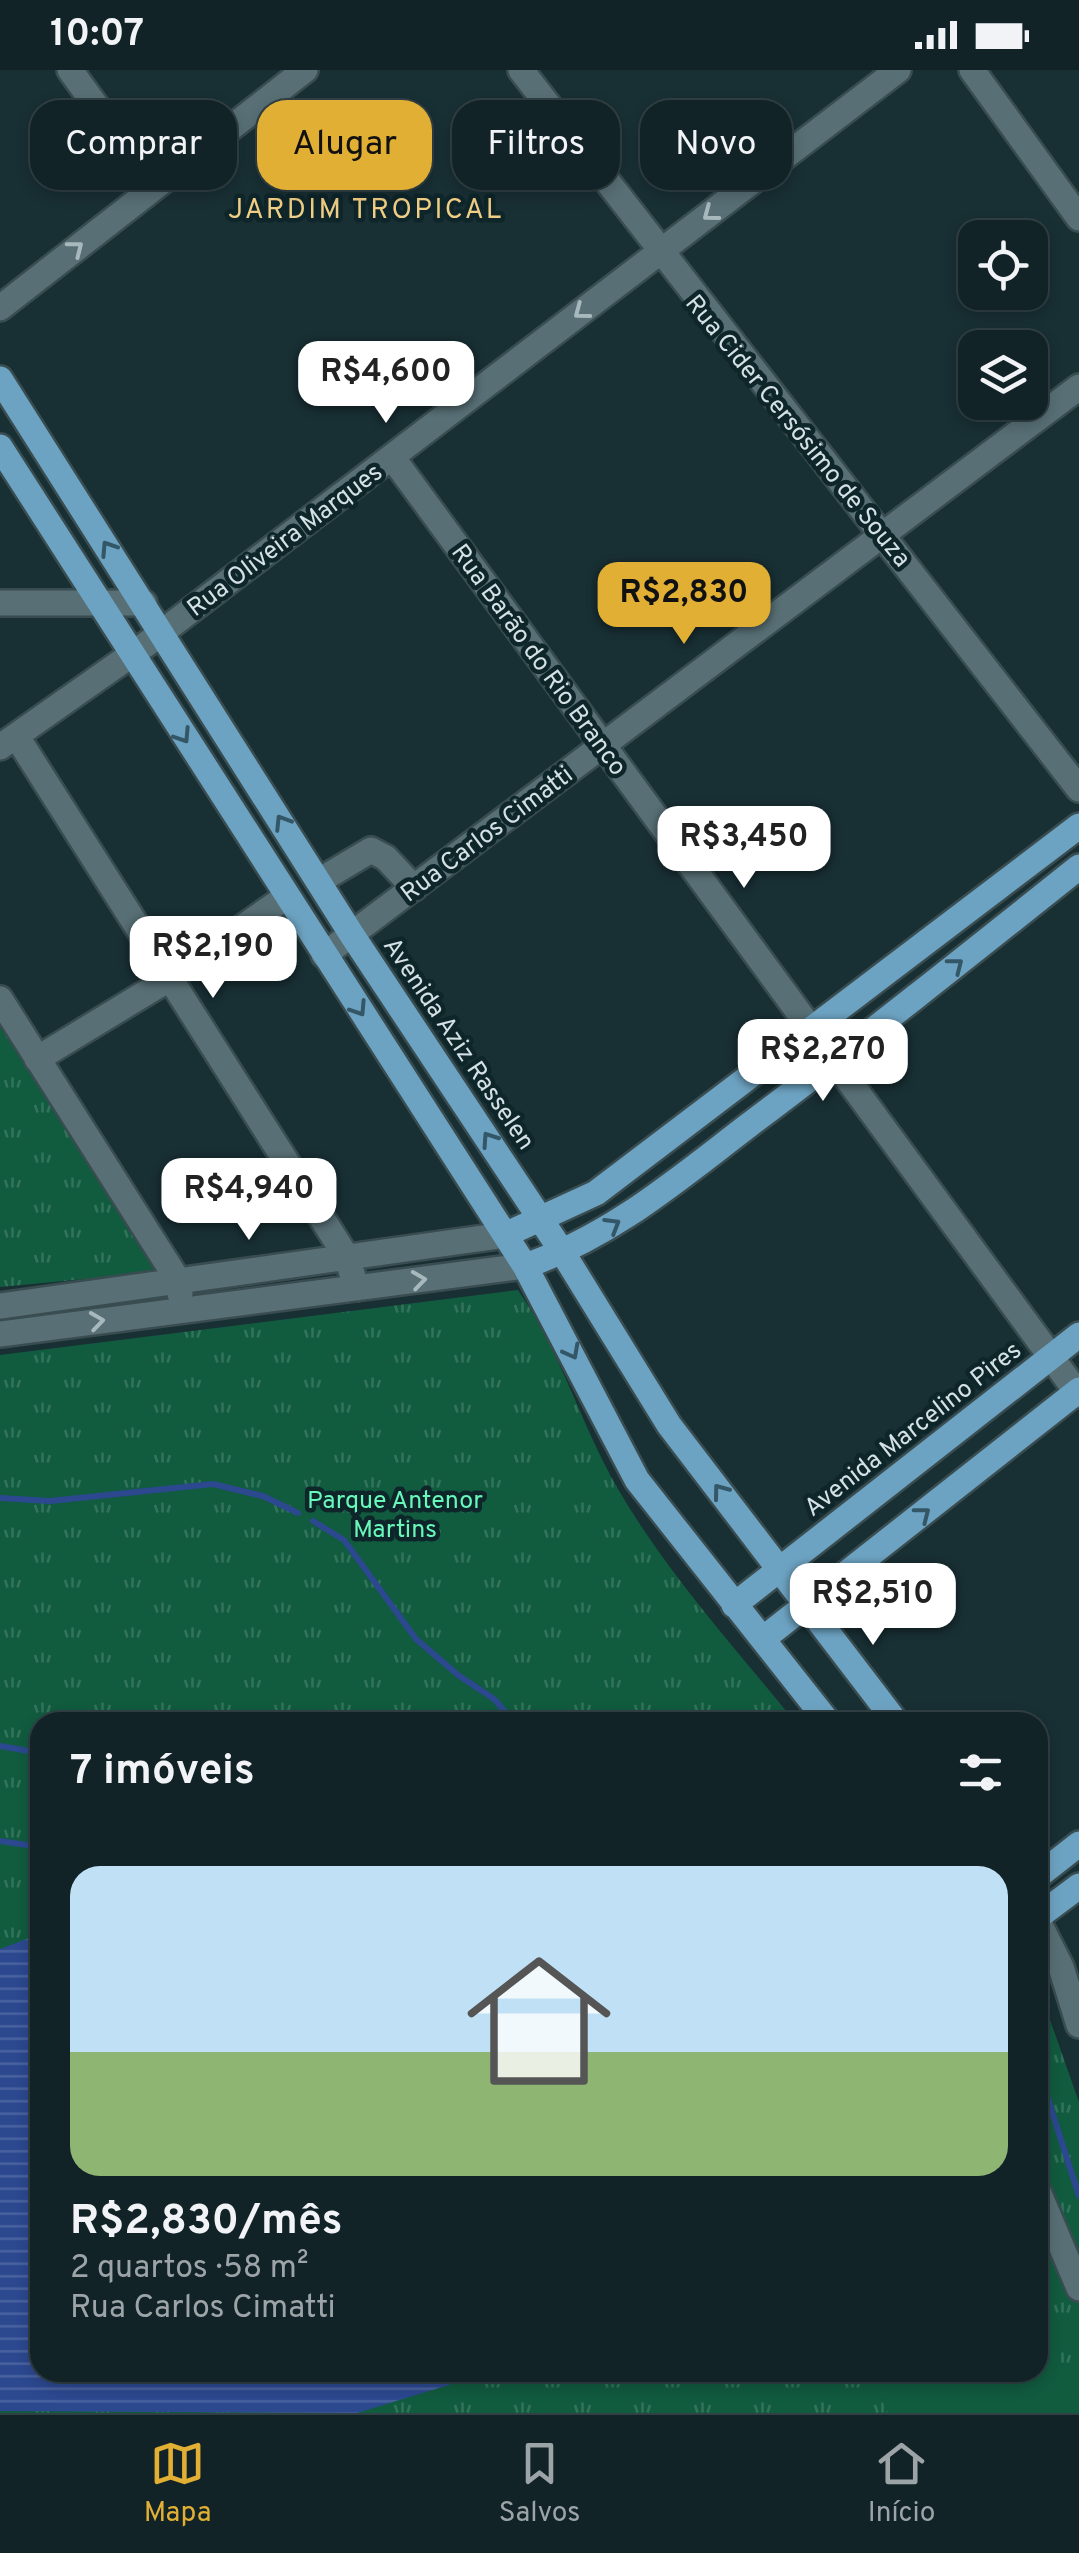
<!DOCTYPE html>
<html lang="pt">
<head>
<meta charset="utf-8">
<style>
  body { margin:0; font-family:Overpass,sans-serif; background:#1b2b2f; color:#f1f3f6; height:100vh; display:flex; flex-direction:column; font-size:38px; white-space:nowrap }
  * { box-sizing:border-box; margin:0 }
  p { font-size:32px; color:#9ca4a7 }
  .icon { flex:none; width:55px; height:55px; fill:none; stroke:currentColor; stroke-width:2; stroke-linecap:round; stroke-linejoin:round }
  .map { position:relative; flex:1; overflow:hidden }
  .sheet { position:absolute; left:30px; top:1642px; width:1018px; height:670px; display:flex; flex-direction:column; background:#122327; border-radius:30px; box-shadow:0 5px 15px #0003,0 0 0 2px #314044 }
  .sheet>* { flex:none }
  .top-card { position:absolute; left:30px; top:30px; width:1020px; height:90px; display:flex; gap:20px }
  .buttons { position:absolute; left:958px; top:150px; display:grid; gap:20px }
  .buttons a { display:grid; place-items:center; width:90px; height:90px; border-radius:20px; background:#122327; box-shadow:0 5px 15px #0003,0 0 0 2px #314044; font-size:50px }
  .price { position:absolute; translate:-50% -85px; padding:0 22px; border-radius:20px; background:#fff; color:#222; font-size:32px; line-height:65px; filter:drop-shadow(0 2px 5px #0008) }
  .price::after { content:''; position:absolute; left:50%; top:60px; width:30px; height:22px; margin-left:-15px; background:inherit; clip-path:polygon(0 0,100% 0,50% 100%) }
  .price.selected { background:#e1af34; color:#111 }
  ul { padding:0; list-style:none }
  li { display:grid; align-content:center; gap:20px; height:530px; padding:0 40px }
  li+li { border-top:2px solid #314044 }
  li span { display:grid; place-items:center; height:310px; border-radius:30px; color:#555 }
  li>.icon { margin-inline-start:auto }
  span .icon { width:180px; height:180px; fill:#fffc; stroke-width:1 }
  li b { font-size:42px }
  h2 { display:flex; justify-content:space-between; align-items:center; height:120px; padding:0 40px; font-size:42px }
  .pill { padding:0 35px; border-radius:30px; background:#122327; box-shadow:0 5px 15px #0003,0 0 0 2px #314044; font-size:35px; line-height:90px }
  .pill.selected { background:#e1af34; color:#111 }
  .status { display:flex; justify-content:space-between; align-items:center; height:70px; padding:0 50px; background:#122327; direction:ltr }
  .status svg { height:28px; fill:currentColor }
  .menu { display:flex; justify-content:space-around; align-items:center; height:140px; border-top:2px solid #314044; background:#122327; font-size:28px; color:#9ca4a7 }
  .menu a { display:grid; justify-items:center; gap:5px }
  .menu .selected { color:#e1af34 }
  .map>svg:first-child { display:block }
  .grass { fill:url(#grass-tufts) }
  .pitch { fill:#115b3f }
  .water { fill:url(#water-rules) }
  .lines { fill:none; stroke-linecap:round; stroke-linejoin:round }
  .stream { stroke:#2c488f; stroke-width:6 }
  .minor-casing { stroke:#394c50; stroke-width:30 }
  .major-casing { stroke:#394c50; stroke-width:30 }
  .minor { stroke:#576f75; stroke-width:25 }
  .major { stroke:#6da3c2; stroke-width:25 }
  .oneway { stroke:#a8b9be }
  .oneway2 { stroke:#345767 }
  .labels { text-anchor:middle; stroke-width:9; stroke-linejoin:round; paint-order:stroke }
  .street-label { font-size:25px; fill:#d4e1e5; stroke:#0e252a }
  .park-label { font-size:25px; fill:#67f8ba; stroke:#0e252a }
  .neighbourhood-label { font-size:28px; letter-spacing:2.5px; fill:#f1ce85; stroke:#0e252a }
</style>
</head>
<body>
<div class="status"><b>10:07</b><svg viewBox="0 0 49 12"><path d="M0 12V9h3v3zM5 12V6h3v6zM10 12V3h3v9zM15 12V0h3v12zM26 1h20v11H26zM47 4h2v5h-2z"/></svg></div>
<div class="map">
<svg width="1079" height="2343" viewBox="0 0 1079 2343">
  <defs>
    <pattern id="grass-tufts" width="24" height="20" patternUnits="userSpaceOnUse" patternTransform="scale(2.5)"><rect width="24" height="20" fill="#115b3f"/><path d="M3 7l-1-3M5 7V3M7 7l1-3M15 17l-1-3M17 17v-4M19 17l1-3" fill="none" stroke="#33725b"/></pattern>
    <pattern id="water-rules" width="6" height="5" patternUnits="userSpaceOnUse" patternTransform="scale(2.5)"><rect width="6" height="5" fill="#2c488f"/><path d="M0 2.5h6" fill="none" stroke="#4a629f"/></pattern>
  </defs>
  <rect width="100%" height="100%" fill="#182f34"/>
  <path class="grass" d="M0 949 161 1202 0 1217Z
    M518 1220C561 1282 581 1355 618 1419 668 1505 734 1576 795 1652H40V2302H1038V1916L1079 2032V2343H0V1285Z"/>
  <path class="pitch" d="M1038 2246 1079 2331V2343H888L868 2303 1038 2302Z"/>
  <path class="water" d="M40 1864V2302L488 2303 357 2343 0 2341V1879Z"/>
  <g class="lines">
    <path class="stream" d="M0 1428 50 1431 213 1414 263 1426 298 1443
      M313 1451 344 1470 416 1569 458 1605 494 1629 514 1652
      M0 1676 40 1683
      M0 1771 40 1777
      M1038 1998 1079 2126"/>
    <defs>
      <path id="minor" d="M70 0 154 116
        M521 0 1079 719
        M972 0 1079 148
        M0 238 305 0
        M392 387 1079 1325
        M0 533H144
        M17 667 346 1186 357 1218
        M0 677 148 573 898 0
        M319 811 371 780 386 788 414 818
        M324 885 1079 317
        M0 929 179 1212 180 1224
        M37 989 167 910 286 827
        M0 1236 505 1165
        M0 1264 525 1196
        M1041 1857 1061 1897 1079 1955
        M1038 2121 1079 2218"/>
      <path id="major" d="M0 309 352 865 563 1183 669 1355 896 1652
        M0 377 525 1196 637 1410 828 1652
        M505 1165 596 1123 1079 756
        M525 1196C611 1167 678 1109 749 1055 861 971 970 884 1079 797
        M734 1535 1079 1265
        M763 1569 1079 1320
        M1038 1806 1079 1774
        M1043 1843 1079 1816"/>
    </defs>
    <use href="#minor" class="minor-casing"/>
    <use href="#major" class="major-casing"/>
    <use href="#minor" class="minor"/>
    <use href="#major" class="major"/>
  </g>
  <defs><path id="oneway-chevron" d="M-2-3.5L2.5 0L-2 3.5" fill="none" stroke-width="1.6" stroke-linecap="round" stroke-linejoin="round" transform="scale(2.5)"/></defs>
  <g class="oneway">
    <use href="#oneway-chevron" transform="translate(710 144) rotate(143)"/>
    <use href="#oneway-chevron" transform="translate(76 178) rotate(-38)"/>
    <use href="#oneway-chevron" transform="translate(581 242) rotate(143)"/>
    <use href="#oneway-chevron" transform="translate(419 1210) rotate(-8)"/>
    <use href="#oneway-chevron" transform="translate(97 1251) rotate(-8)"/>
  </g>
  <g class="oneway2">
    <use href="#oneway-chevron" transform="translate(108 478) rotate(-123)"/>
    <use href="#oneway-chevron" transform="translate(183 666) rotate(57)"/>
    <use href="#oneway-chevron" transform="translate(282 752) rotate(-122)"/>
    <use href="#oneway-chevron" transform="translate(956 895) rotate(-38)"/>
    <use href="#oneway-chevron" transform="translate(359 939) rotate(57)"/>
    <use href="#oneway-chevron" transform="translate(489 1069) rotate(-124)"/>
    <use href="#oneway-chevron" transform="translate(613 1155) rotate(-31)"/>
    <use href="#oneway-chevron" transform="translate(572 1282) rotate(62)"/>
    <use href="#oneway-chevron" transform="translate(720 1421) rotate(-127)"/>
    <use href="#oneway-chevron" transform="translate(923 1444) rotate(-38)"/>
  </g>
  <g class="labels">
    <g class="street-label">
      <text transform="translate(799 360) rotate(51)" y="9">Rua Cider Cersósimo de Souza</text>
      <text transform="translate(284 469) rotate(-37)" y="9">Rua Oliveira Marques</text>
      <text transform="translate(540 589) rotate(54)" y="9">Rua Barão do Rio Branco</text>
      <text transform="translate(486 763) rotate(-37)" y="9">Rua Carlos Cimatti</text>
      <text transform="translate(460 973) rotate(56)" y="9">Avenida Aziz Rasselen</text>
      <text transform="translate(912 1358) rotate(-38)" y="9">Avenida Marcelino Pires</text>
    </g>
    <g class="park-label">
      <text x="395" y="1438">Parque Antenor<tspan x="395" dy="29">Martins</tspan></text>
    </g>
    <g class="neighbourhood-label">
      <text x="366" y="148">JARDIM TROPICAL</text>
    </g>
  </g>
</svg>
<div class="buttons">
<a><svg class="icon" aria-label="locate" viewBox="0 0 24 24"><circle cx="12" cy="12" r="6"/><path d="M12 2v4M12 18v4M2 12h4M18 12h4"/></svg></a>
<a><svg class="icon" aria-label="layers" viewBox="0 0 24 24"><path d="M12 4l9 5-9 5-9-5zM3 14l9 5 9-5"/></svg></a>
</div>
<b class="price" style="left:386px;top:356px">R$4,600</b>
<b class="price selected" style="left:684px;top:577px">R$2,830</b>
<b class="price" style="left:744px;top:821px">R$3,450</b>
<b class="price" style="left:213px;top:931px">R$2,190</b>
<b class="price" style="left:823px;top:1034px">R$2,270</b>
<b class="price" style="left:249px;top:1173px">R$4,940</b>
<b class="price" style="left:873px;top:1578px">R$2,510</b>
<div class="top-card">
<a class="pill">Comprar</a>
<a class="pill selected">Alugar</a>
<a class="pill">Filtros</a>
<a class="pill">Novo</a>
</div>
<section class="sheet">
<h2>7 imóveis<svg class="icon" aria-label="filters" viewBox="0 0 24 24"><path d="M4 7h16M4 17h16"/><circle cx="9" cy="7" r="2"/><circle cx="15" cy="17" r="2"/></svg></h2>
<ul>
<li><span style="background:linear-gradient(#bfe0f5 60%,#8fb573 0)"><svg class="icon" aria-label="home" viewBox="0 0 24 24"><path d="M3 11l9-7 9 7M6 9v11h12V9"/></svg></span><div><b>R$2,830/mês</b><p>2 quartos · 58 m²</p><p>Rua Carlos Cimatti</p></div></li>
</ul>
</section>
</div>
<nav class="menu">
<a class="selected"><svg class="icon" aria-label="map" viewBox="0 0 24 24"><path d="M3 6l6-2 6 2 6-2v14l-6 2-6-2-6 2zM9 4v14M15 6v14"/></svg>Mapa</a>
<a><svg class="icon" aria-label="saved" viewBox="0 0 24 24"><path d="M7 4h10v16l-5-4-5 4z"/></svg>Salvos</a>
<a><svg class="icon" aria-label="home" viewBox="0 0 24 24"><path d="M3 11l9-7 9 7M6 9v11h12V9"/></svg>Início</a>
</nav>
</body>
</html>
